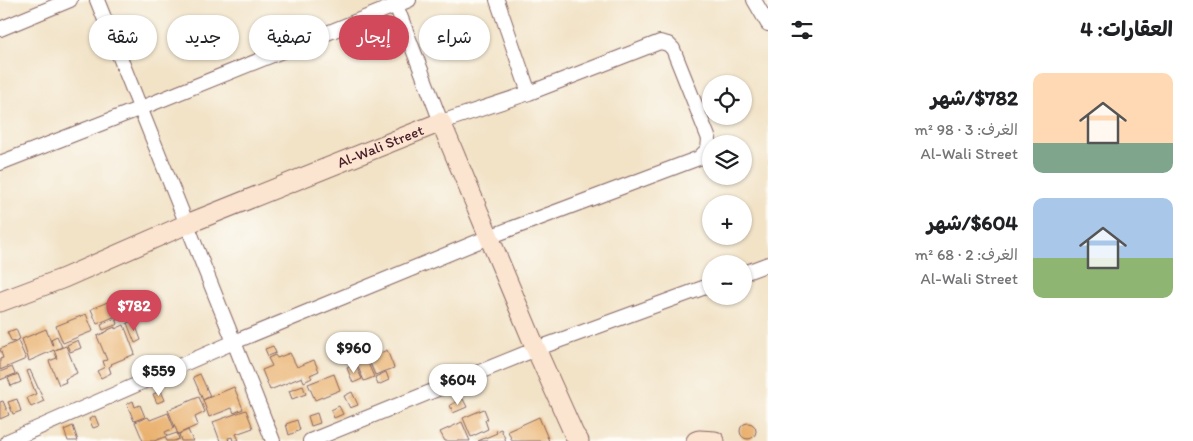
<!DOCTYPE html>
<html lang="ar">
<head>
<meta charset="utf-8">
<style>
  body { margin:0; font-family:Itim,"Playpen Sans Arabic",sans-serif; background:#f2f2f2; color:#202124; direction:rtl; height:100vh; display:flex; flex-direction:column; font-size:19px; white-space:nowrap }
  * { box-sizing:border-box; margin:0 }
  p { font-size:16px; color:#757577 }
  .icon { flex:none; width:28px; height:28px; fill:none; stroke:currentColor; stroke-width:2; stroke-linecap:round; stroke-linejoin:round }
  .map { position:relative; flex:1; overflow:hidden; direction:ltr }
  .sheet { display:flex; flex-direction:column; background:#fff; width:425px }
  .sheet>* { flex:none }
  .guide { position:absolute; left:15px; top:15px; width:475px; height:45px; direction:rtl; display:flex; gap:10px }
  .fabs { position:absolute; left:702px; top:75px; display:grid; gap:10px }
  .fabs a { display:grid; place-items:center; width:50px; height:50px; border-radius:50%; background:#fff; box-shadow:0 1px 4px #0004; font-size:25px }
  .price { position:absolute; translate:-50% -42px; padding:0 11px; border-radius:18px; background:#fff; color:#222; font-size:16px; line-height:32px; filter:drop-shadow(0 1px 2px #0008) }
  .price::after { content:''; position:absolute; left:50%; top:30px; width:15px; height:11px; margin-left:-8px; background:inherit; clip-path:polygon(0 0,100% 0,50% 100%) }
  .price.active { background:#d1495b; color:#fff }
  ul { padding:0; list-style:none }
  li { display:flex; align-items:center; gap:15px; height:125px; padding:0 20px }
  li span { display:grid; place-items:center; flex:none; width:140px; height:100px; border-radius:10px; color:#555 }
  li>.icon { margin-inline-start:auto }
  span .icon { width:60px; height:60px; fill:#fffc; stroke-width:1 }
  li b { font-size:21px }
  h2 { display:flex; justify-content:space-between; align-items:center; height:60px; padding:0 20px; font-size:21px }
  .chip { padding:0 18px; border-radius:22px; background:#fff; box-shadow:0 1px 4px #0004; font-size:18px; line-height:45px }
  .chip.active { background:#d1495b; color:#fff }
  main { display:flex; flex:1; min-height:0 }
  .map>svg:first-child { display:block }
  .building { fill:#eab271 }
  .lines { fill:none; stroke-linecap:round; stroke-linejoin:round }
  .minor-casing { stroke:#856462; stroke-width:16 }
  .secondary-casing { stroke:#856462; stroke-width:21 }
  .minor { stroke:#fff; stroke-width:14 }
  .secondary { stroke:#fce5d0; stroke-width:19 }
  .labels { text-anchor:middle; stroke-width:5; stroke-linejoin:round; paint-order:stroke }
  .street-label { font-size:15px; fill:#4a1f2b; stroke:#fdfcf7 }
</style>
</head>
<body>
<main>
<section class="sheet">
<h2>العقارات: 4<svg class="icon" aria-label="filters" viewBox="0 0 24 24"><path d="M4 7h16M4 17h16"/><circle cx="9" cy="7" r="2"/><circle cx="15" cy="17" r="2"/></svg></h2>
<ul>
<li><span style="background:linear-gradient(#ffd9b3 70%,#7fa58c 0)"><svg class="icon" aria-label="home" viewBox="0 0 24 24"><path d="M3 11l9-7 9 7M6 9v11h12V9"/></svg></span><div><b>$782/شهر</b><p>الغرف: 3 · 98 m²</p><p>Al-Wali Street</p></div></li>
<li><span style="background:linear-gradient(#a9c7e8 60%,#8fb573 0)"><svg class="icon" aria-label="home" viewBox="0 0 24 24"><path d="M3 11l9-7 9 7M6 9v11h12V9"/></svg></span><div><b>$604/شهر</b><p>الغرف: 2 · 68 m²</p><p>Al-Wali Street</p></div></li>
</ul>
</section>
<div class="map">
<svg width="768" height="441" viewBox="0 0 768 441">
  <rect width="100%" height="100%" fill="#fdfcf7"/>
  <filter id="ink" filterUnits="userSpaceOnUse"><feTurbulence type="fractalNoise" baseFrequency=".02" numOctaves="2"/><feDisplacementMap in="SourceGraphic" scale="10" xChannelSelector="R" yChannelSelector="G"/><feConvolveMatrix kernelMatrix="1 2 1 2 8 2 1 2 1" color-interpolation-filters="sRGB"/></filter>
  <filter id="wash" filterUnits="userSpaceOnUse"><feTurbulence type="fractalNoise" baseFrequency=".0096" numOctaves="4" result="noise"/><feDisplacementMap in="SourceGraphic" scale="20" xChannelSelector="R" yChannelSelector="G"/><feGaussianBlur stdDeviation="1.12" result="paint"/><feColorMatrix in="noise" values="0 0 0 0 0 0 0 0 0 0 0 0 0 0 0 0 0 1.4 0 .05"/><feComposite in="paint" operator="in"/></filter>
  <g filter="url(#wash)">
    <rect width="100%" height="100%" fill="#f2e3c7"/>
    <g id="blocks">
      <path class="building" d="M110 301 116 316 97 324 91 309Z
        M86 314 93 331 63 343 56 326Z
        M116 318 118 324 103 330 101 325Z
        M134 321 141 340 135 343 127 323Z
        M124 325 135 354 111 364 112 365 109 367 111 373 101 378 97 371 105 367 103 361 107 360 97 336 108 331V330L115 327V329Z
        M16 329 20 339 12 342 7 332Z
        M46 329 52 345H53L51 339 57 336 62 347 55 350 66 346 77 373 65 379 66 382 59 385 49 361 57 358 54 350 29 361 22 339Z
        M78 340 81 348 70 352 67 345Z
        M18 341 26 359 0 370V359L3 358 0 349Z
        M273 346 276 353 268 356 265 349Z
        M387 350 394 368 375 375 368 358 374 356 373 352 377 351 378 354Z
        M290 353 297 367 314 360 319 371 310 375 312 378 304 382 302 377 270 390 262 370 272 366 268 358 275 355 277 358Z
        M365 356 374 377 364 381 355 360Z
        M355 364 362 379 353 383 347 368Z
        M12 367 15 374 0 380V372Z
        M30 370 44 401 31 407 27 398 36 394 27 371Z
        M386 372 389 380 378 385 375 377Z
        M18 374 21 382 11 386 8 378Z
        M200 374 210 396 203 400 193 377Z
        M334 374 340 390 315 400 308 384Z
        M303 386 306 394 292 399 289 391Z
        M234 387 243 409 234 413 232 408 209 417 203 400Z
        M161 391 165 400 157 403 153 394Z
        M352 392 358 405 350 408 344 396Z
        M199 397 205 412 195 417 198 425 178 434 168 410Z
        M17 399 21 411 13 414 8 402Z
        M463 399 467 407 453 413 450 405Z
        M3 401 9 415 0 419V402Z
        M133 401 135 407 140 405 145 417 134 421 127 404Z
        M339 406 343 414 334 418 331 410Z
        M484 409 488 419 485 420 488 429 471 437 463 418Z
        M246 410 253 428 236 434 239 440 233 441 232 437 228 438 229 441H220L213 422Z
        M168 413 174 428 165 432 167 436 154 441H143L135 422 148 417 150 420Z
        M317 413 320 423 311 426 308 416Z
        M95 416 99 426 93 428 89 419Z
        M539 417 549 441H512L508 431Z
        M297 420 300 430 289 435 286 424Z
        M462 422 470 441H445L440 432Z
        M740 431a8 8 0 1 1 16 0a8 8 0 1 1-16 0Z
        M73 426 78 441H68L64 430Z
        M501 429 506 441H478L497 433 496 431Z
        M188 430 193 441H181L179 434Z
        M177 433 179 439 174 441H167L165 437Z"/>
    </g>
  </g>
  <g filter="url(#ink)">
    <use href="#blocks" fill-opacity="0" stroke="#856462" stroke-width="1"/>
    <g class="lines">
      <defs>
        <path id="minor" d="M97 0 234 342 273 441
          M497 0 529 93
          M754 0 768 24
          M0 29 70 0
          M0 163 141 108 409 0
          M744 273 768 264
          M8 441 234 342 489 237 699 158 708 149 709 139 673 49 668 44 660 42 529 93 441 122 394 0
          M310 441 536 349 711 285"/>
        <g id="secondary">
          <path id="s1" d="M0 302 64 278 187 224 441 122 536 349 574 434 579 441"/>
          <path d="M696 441 699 440 715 441"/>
        </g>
      </defs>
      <use href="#minor" class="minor-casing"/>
      <use href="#secondary" class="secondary-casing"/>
      <use href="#minor" class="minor"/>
      <use href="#secondary" class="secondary"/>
    </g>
  </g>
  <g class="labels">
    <g class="street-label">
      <text dy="5" stroke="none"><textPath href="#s1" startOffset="411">Al-Wali Street</textPath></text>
    </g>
  </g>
</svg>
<div class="fabs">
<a><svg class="icon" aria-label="locate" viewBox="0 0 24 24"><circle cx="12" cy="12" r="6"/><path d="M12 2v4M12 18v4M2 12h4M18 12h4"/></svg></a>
<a><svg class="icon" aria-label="layers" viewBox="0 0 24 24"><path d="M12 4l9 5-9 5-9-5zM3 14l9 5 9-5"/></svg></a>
<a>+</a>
<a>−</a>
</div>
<b class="price active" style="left:134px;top:332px">$782</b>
<b class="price" style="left:354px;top:374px">$960</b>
<b class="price" style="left:159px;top:397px">$559</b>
<b class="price" style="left:458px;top:406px">$604</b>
<div class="guide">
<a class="chip">شراء</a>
<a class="chip active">إيجار</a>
<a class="chip">تصفية</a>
<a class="chip">جديد</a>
<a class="chip">شقة</a>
</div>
</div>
</main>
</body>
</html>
